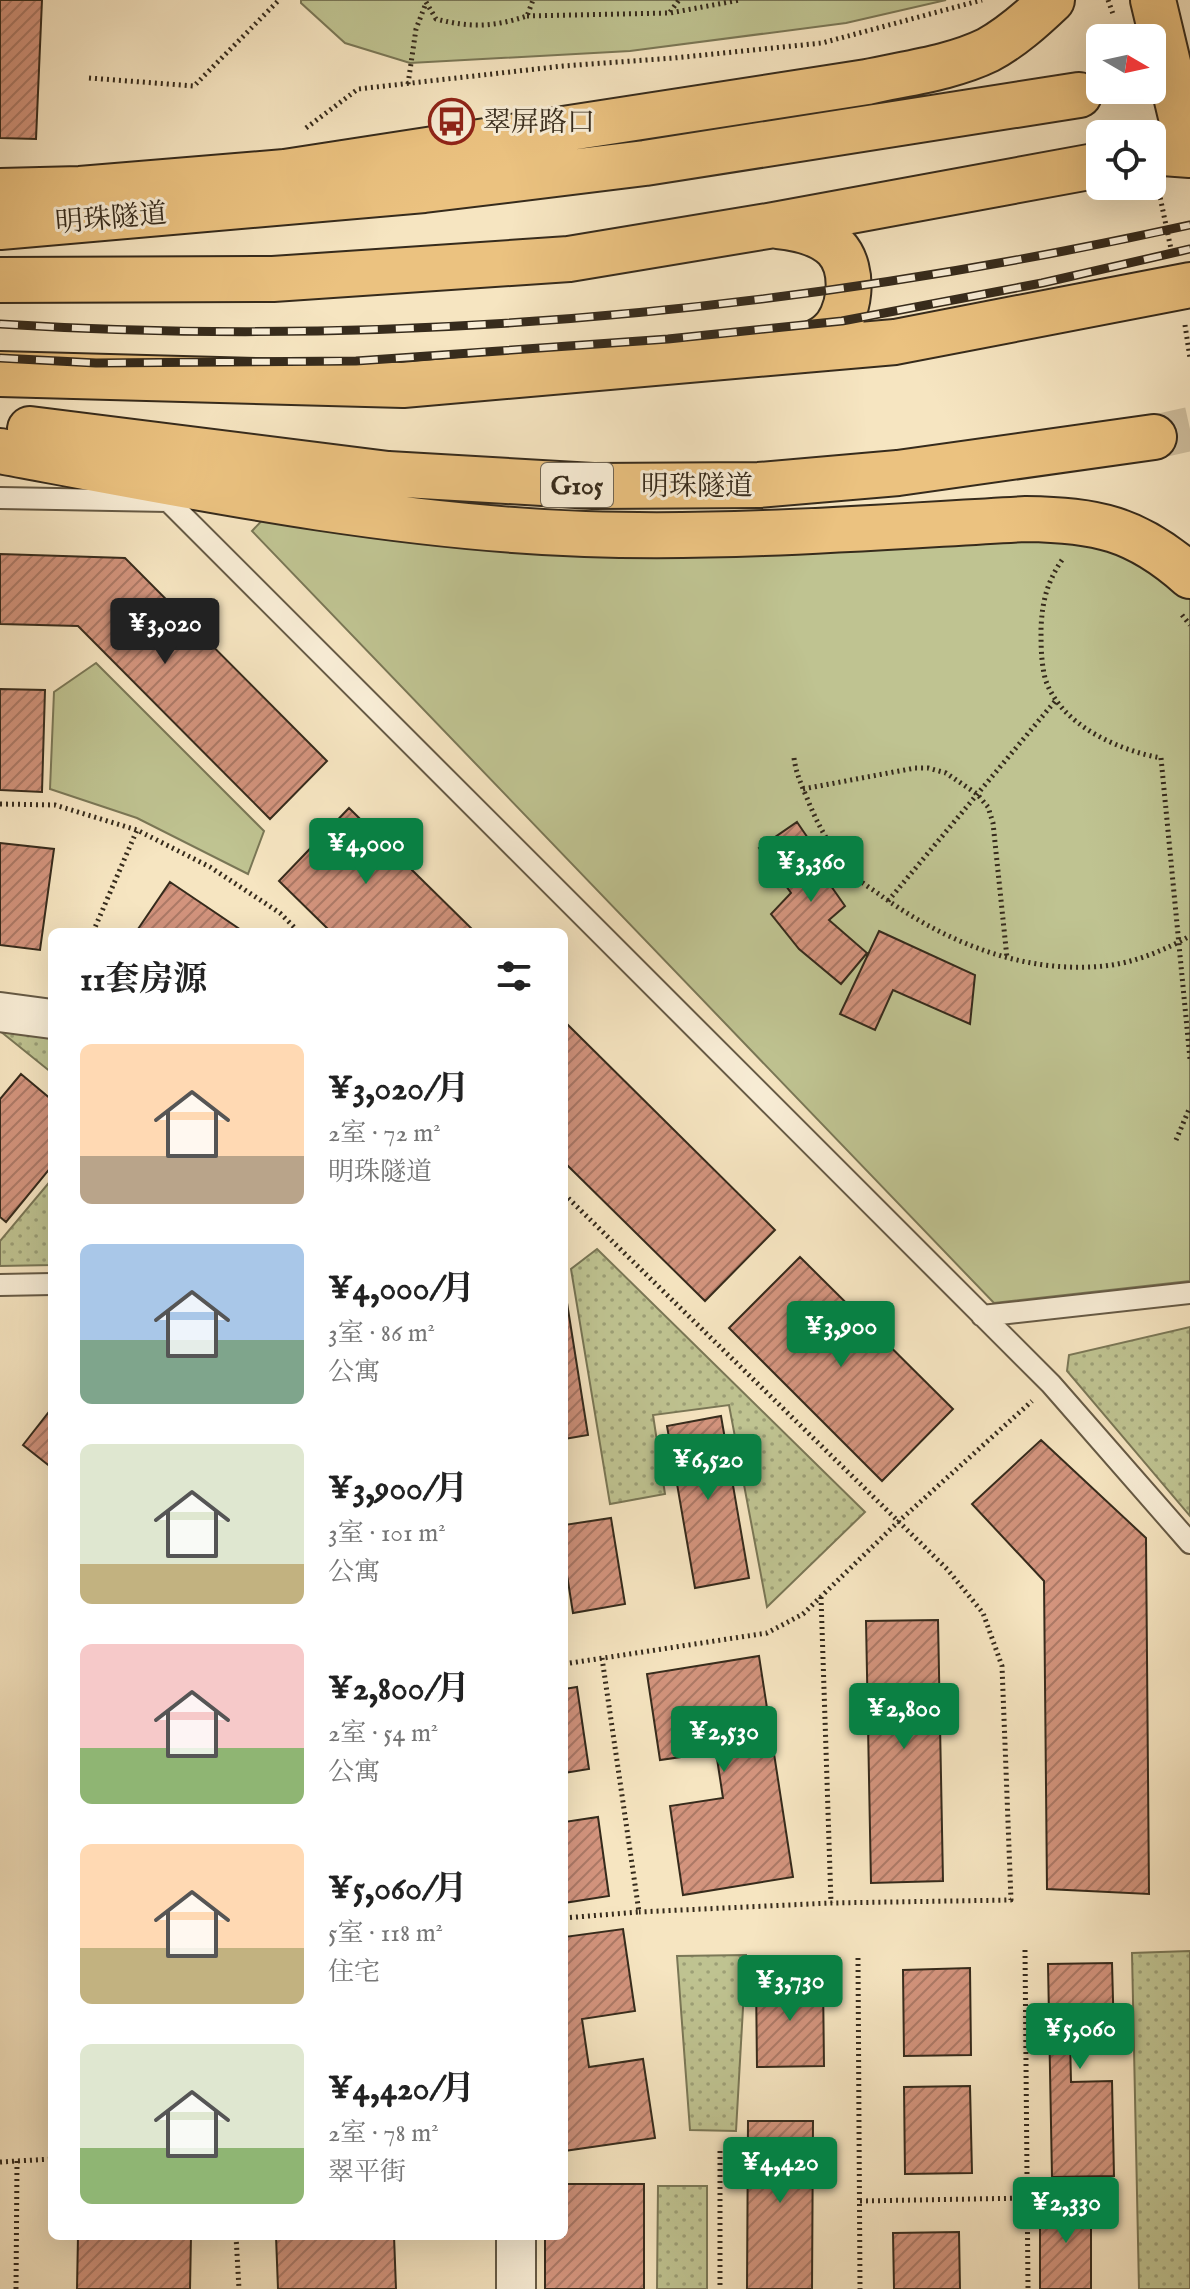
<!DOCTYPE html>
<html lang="zh">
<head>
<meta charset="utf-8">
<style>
  body { margin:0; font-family:"IM FELL English","Noto Serif SC",serif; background:#f2f2f2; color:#222; height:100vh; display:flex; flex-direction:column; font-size:30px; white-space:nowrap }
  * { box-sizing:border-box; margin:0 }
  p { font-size:26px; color:#767676 }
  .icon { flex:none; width:44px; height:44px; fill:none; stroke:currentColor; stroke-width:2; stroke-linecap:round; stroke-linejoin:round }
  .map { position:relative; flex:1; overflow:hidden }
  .sheet { position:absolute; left:48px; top:928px; width:520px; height:1312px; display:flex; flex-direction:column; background:#fff; border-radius:12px; box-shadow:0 8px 32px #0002 }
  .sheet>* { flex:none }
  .needle { width:52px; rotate:99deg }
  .buttons { position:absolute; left:1086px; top:24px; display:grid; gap:16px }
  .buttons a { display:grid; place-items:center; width:80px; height:80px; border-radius:12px; background:#fff; box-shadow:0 8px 32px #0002; font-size:40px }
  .price { position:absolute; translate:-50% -68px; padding:0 18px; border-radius:8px; background:#0b8043; color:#fff; font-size:26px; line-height:52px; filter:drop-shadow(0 2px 4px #0008) }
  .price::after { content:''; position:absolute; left:50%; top:48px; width:24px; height:18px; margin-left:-12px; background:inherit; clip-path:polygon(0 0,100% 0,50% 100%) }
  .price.current { background:#222; color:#fff }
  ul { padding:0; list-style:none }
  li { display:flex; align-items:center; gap:24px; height:200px; padding:0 32px }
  li span { display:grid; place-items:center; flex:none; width:224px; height:160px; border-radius:12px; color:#555 }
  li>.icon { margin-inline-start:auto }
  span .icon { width:96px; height:96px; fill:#fffc; stroke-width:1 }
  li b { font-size:34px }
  h2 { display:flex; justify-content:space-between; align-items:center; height:96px; padding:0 32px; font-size:34px }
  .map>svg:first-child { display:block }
  .grass { fill:url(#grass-dots); stroke:#7a7756; stroke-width:2 }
  .park { fill:#bfc391; stroke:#7a7756; stroke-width:2 }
  .building { fill:url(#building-hatch); stroke:#362b1c; stroke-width:2 }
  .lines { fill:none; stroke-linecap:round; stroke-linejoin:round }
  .highway-tunnel { stroke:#d0c0a0; stroke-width:44; stroke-dasharray:44 22; stroke-linecap:butt }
  .lane-casing { stroke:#665a45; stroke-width:24 }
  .street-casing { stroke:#665a45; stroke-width:42 }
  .primary-casing { stroke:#362b1c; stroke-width:48 }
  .highway-casing { stroke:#362b1c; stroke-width:48 }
  .path { stroke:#362b1c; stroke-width:5; stroke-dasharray:2 4; stroke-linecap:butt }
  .lane { stroke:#f9eed7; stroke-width:20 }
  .street { stroke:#f9eed7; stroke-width:38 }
  .primary { stroke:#ebc280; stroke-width:44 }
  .highway { stroke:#ebc280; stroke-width:44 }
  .rail-casing { stroke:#362b1c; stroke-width:9 }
  .rail { stroke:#f9eed7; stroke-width:6; stroke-dasharray:18; stroke-linecap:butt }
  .labels { text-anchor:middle; stroke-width:6; stroke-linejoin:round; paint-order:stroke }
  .shield { fill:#f9eed7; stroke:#706654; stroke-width:2 }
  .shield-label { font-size:26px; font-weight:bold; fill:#362b1c }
  .poi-label { font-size:28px; fill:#362b1c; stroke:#f9eed7; text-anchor:start }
  .street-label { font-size:28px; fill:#362b1c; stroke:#f9eed7 }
</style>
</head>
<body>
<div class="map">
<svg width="1190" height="2289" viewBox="0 0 1190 2289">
  <defs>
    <pattern id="grass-dots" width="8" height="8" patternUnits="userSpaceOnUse" patternTransform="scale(2)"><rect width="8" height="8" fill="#bfc391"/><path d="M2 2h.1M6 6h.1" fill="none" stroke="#9c9f76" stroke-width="1.8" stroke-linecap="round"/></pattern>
    <pattern id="building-hatch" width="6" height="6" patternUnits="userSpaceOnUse" patternTransform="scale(2)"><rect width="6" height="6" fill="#d3947d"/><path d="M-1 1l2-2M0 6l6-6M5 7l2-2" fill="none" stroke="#ac7966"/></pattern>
  </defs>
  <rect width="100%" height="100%" fill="#f6e5c1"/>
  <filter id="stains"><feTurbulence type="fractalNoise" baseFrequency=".0025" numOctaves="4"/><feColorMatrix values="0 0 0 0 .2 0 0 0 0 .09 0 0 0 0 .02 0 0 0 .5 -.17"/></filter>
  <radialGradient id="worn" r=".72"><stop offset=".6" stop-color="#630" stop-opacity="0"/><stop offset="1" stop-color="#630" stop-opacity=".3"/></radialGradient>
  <path class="grass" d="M0 1031 52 1037V1073Z
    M52 1179V1265L0 1266V1241Z
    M597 1249 865 1512 767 1607 729 1405 653 1415 665 1494 610 1504 571 1269Z
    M1190 1327V1516L1067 1371 1069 1355Z
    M1190 1951V2289H1139L1132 1953Z
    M746 1955 736 2131 690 2130 677 1956Z
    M658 2186H707V2289H657Z"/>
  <path class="park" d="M301 0H946L846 23 630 51 410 63 345 43 301 3Z
    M273 509 1046 531 1160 566 1190 599V1281L994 1303 252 531Z
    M96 663 264 831 248 874 137 818 50 789 54 692Z"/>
  <path class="building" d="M0 0H42L36 139 0 138Z
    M0 554 125 558 327 761 270 819 78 626 0 624Z
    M0 689 45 690 42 792 0 790Z
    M349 808 475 932H331L279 881Z
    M797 822 829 869 824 876 845 906 829 920 867 953 841 984 799 949 771 914 791 893 759 848Z
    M0 843 54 849 40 950 0 945Z
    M170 882 244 932H136Z
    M879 931 975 975 970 1024 893 990 875 1030 840 1014Z
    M564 1021 775 1230 705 1301 564 1162Z
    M21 1074 52 1100V1166L6 1222 0 1217V1099Z
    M800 1257 953 1409 882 1481 729 1328Z
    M564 1284 588 1435 564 1439Z
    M52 1408V1468L23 1445Z
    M721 1416 749 1578 695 1588 667 1426Z
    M1041 1440 1146 1538 1149 1894 1047 1889 1044 1581 972 1504Z
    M611 1518 625 1604 573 1613 564 1556V1525Z
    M938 1620 943 1881 871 1883 866 1621Z
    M759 1656 793 1877 683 1895 670 1806 723 1798 716 1752 660 1760 647 1674Z
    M577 1687 589 1769 564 1773V1689Z
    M598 1817 609 1896 564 1903V1822Z
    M623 1929 635 2011 582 2019 589 2067 643 2059 655 2138 564 2151V1937Z
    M1112 1963 1114 2036 1070 2037 1071 2082 1112 2081 1114 2176 1052 2177 1048 1964Z
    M970 1968 971 2055 904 2056 903 1970Z
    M823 1979 824 2066 757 2067 756 1980Z
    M970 2086 972 2173 905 2174 904 2087Z
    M748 2121H813L812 2289H747Z
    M564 2184H644V2289H545V2236H564Z
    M1040 2201H1091V2289H1040Z
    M959 2232 960 2289H894L893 2233Z
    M78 2236H191L190 2289H77Z
    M276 2236H394L396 2289H278Z"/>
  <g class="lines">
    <path class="highway-tunnel" d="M1154 437 1190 429"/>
    <defs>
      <path id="lane" d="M0 498 168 501 1051 1384 1190 1543
        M0 1285 52 1284
        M982 1316 1190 1293"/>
      <path id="street" d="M0 1012 52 1019
        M516 2236V2289"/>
      <path id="primary" d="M1153 0 1186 138"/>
      <path id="highway" d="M1178 99 1190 113
        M1152 155 1163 153 1190 155
        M0 191 80 189 285 172 867 82C907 73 951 68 988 50 1012 37 1033 18 1052 0
        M778 226C798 228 821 233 836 248 856 270 851 316 829 334 819 343 806 346 795 350
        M0 227 424 190 645 163 1079 95
        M0 280 273 279 569 259 774 225 1100 165
        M0 374 403 385 895 342 1190 285
        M30 429 388 474 593 486 759 485 898 473 1154 437
        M0 451C193 487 389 527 585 534 732 539 879 527 1026 519 1096 520 1136 528 1190 576"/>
    </defs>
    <use href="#lane" class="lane-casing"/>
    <use href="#street" class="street-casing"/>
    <use href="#primary" class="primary-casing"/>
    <use href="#highway" class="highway-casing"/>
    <path class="path" d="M1108 0 1113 14
      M426 2 436 19C471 28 493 27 527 16L533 0
      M670 12 679 0
      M527 16 670 13 740 0
      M89 78 194 86 279 0
      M408 84 416 29 426 3
      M306 128 358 89 563 66 674 58 822 43 982 0
      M1159 192 1171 249
      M1185 325 1190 358
      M1062 560C1047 582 1042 602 1041 629 1041 645 1041 661 1045 678 1059 724 1117 750 1161 758L1190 1059
      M1182 615 1190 625
      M794 758C796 773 801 784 807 798 818 826 833 853 854 875 862 884 874 890 883 897 947 943 1025 974 1104 966 1134 963 1165 950 1190 936
      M803 789 915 768H928L946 773 977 794 988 807 993 823 1007 958
      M0 804 55 805 137 830 210 867 280 913 299 932
      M888 901 1056 700
      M93 932 137 830
      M1176 1140 1190 1107
      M564 1194 947 1569 983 1613 1002 1666 1011 1900 831 1903 639 1912
      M821 1597 831 1903
      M564 1664 767 1633 803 1614 898 1522 1032 1401
      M564 1918 639 1912 602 1658
      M1025 1950 1028 2289
      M858 1958 860 2289
      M720 2151V2289
      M0 2162 52 2159
      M860 2201 1027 2198
      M236 2236 239 2289
      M16 2289 17 2161"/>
    <use href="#lane" class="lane"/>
    <use href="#street" class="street"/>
    <use href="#primary" class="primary"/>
    <use href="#highway" class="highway"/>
    <defs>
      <path id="rail" d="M0 324C399 349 800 311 1190 225
        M0 358 96 363 356 361 668 339 842 321 1042 283 1190 249"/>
    </defs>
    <use href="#rail" class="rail-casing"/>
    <use href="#rail" class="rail"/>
  </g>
  <defs>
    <symbol id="bus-ring" viewBox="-11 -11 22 22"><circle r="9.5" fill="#f9eed7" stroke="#8f2418" stroke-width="1.5"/><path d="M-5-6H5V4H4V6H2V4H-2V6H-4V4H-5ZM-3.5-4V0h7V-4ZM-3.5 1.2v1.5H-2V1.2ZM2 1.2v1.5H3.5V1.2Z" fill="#8f2418"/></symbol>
  </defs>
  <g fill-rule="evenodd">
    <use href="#bus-ring" x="426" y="96" width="51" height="51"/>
  </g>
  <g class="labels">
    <rect class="shield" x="541" y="463" width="72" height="44" rx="6"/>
    <g class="shield-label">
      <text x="577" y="494">G105</text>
    </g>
    <g class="poi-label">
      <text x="483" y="131">翠屏路口</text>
    </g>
    <g class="street-label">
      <text transform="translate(111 217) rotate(-5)" y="10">明珠隧道</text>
      <text x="697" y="495">明珠隧道</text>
    </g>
  </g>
  <rect width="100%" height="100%" filter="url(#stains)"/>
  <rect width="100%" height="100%" fill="url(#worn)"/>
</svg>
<div class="buttons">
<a><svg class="needle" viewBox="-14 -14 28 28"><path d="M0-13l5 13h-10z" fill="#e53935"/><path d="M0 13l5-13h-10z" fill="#767676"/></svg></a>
<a><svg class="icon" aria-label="locate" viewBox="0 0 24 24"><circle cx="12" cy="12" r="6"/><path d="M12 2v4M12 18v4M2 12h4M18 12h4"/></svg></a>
</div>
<b class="price current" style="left:165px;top:666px">¥3,020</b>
<b class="price" style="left:366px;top:886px">¥4,000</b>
<b class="price" style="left:811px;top:904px">¥3,360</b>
<b class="price" style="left:841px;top:1369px">¥3,900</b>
<b class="price" style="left:708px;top:1502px">¥6,520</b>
<b class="price" style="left:904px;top:1751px">¥2,800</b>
<b class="price" style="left:724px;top:1774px">¥2,530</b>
<b class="price" style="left:790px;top:2023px">¥3,730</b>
<b class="price" style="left:1080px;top:2071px">¥5,060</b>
<b class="price" style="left:780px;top:2205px">¥4,420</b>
<b class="price" style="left:1066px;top:2245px">¥2,330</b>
<section class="sheet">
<h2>11套房源<svg class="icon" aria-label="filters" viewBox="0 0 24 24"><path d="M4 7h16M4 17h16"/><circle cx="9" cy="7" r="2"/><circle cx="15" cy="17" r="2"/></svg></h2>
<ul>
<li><span style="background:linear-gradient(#ffd9b3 70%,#b9a48a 0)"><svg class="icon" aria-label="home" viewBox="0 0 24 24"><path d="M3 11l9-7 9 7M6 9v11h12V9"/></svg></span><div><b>¥3,020/月</b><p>2室 · 72 m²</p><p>明珠隧道</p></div></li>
<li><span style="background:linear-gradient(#a9c7e8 60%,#7fa58c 0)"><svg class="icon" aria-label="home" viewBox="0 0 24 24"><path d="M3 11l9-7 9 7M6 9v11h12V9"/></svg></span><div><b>¥4,000/月</b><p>3室 · 86 m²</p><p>公寓</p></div></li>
<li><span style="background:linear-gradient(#dfe7d0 75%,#c2b280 0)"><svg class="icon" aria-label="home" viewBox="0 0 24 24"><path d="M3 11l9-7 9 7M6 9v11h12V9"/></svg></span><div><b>¥3,900/月</b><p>3室 · 101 m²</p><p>公寓</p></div></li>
<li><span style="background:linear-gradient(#f6c9c9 65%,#8fb573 0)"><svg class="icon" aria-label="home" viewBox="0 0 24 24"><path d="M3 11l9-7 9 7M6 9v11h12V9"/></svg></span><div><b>¥2,800/月</b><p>2室 · 54 m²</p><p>公寓</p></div></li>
<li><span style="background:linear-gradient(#ffd9b3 65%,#c2b280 0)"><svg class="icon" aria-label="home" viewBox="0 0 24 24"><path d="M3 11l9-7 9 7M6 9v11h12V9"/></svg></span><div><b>¥5,060/月</b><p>5室 · 118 m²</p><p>住宅</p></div></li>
<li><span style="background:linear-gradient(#dfe7d0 65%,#8fb573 0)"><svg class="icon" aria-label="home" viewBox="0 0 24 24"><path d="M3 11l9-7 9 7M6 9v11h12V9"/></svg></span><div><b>¥4,420/月</b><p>2室 · 78 m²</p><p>翠平街</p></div></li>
</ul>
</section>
</div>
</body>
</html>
